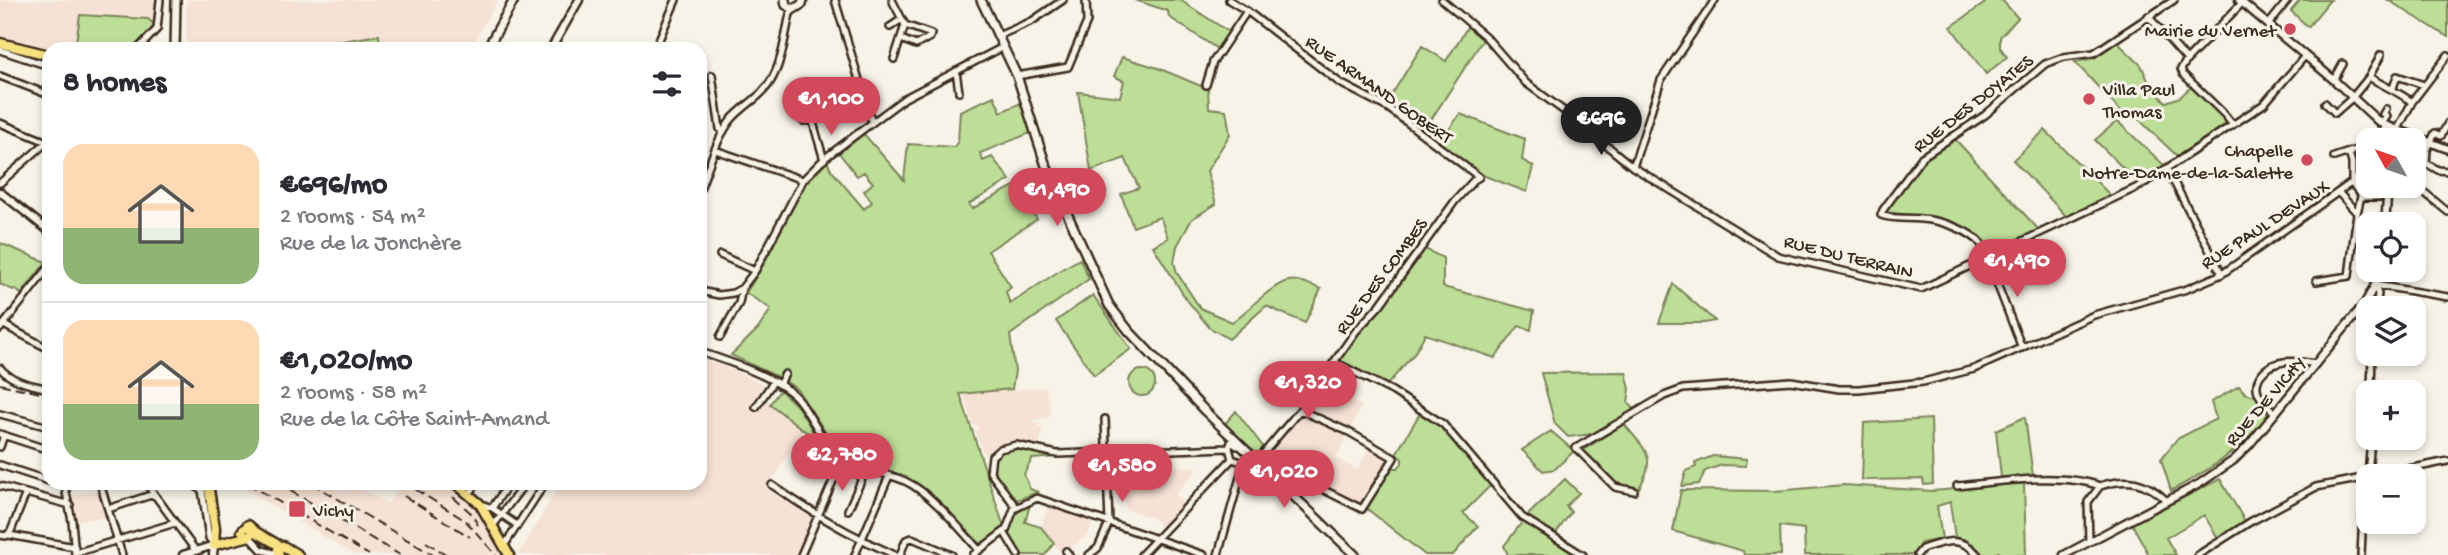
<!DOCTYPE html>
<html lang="en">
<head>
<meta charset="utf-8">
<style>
  body { margin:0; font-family:"Gochi Hand",sans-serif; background:#f7f7f7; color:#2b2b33; height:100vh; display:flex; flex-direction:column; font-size:26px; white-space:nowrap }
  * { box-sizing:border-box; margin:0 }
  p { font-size:23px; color:#7c7c81 }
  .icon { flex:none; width:38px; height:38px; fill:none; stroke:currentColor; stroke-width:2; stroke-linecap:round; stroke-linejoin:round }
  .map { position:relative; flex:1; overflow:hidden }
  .details { position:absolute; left:42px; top:42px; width:665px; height:448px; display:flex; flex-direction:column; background:#fff; border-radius:21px; box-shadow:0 4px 10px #0003 }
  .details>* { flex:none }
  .needle { width:46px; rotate:310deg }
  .fabs { position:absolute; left:2356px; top:128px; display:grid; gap:14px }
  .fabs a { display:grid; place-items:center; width:70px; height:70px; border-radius:14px; background:#fff; box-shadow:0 4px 10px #0003; font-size:35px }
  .price { position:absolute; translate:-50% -60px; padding:0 16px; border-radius:24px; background:#d1495b; color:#fff; font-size:23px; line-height:46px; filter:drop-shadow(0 2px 4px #0008) }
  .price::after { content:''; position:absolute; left:50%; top:42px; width:21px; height:16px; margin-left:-10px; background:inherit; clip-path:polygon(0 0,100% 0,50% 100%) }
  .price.current { background:#222; color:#fff }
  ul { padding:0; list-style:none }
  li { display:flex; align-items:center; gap:21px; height:175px; padding:0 21px }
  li+li { border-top:2px solid #e1e1e2 }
  li span { display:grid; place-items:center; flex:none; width:196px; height:140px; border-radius:21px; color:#555 }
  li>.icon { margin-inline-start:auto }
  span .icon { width:84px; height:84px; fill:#fffc; stroke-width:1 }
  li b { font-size:30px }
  h2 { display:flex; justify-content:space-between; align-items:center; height:84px; padding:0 21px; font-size:30px }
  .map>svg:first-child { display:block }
  .built { fill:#f6e2d5 }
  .green { fill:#bdde97; stroke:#7c845a; stroke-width:2 }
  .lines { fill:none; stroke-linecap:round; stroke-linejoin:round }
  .minor-casing { stroke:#3b2a1e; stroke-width:10 }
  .tertiary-casing { stroke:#3b2a1e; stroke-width:11 }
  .secondary-casing { stroke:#3b2a1e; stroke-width:12 }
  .primary-casing { stroke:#3b2a1e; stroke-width:13 }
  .minor { stroke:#f7f3e8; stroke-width:5 }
  .tertiary { stroke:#f7f3e8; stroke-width:6 }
  .secondary { stroke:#f7f3e8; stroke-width:7 }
  .primary { stroke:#f9e181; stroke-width:8 }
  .rail { stroke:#3b2a1e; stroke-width:2; stroke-dasharray:10 5; stroke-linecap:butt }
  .poi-dot { fill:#d1495b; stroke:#f7f3e8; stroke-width:2.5 }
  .labels { text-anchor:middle; stroke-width:6; stroke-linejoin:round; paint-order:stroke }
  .poi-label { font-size:19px; fill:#3b2a1e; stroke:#f7f3e8; text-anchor:end }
  .street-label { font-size:19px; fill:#3b2a1e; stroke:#f7f3e8 }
</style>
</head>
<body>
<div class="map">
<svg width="2448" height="555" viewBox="0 0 2448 555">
  <rect width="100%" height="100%" fill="#f7f3e8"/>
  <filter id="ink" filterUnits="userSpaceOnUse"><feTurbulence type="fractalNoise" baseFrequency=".0143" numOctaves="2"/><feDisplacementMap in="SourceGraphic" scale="14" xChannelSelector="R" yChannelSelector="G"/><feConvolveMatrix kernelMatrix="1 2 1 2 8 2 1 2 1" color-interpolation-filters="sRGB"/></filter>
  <g filter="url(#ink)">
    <path class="built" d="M0 0H160L155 25 80 15 75 49 49 50 0 39Z
      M186 0H498L470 49H186Z
      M700 358 733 370 767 386 752 408 757 411 763 402H768L803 430 767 489 814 520 799 555H518L561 483H700Z
      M1317 386 1362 406 1336 458 1357 470 1371 444 1394 458 1362 509 1260 458Z
      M1046 387 1051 416 1031 421 1040 424 1038 427 1043 428 1039 445 1020 441H1006L993 448 987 455 982 451 975 430H978V426L973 425 963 394Z
      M1195 466 1196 471 1175 494 1185 504 1163 528 1153 518 1125 509 1124 492 1148 468Z
      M234 483H331L345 492 352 483 388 504 401 483H445L467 498 476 509 503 555H355Z
      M99 491 107 517 76 521 71 495Z
      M1048 507 1093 522 1088 535 1062 554 1041 527Z"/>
    <path class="green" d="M1135 0H1180L1229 32 1219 50 1169 17 1168 11Z
      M1983 0H2002L2018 18 2000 37V47L2007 57 1986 74 1951 27 1985 3Z
      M2300 0H2330L2308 27 2291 11Z
      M2388 0H2448V37Z
      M80 15 148 19 155 25 132 49H75Z
      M1468 26 1484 38 1423 132 1386 104 1422 46 1446 61Z
      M379 35 380 43 386 49H296Z
      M2117 42 2141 65 2151 87 2166 102 2180 97 2192 86 2226 117 2225 125 2177 156 2129 110 2124 115 2075 62 2094 58Z
      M1122 57 1158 68 1208 89 1209 108 1226 110 1230 134 1207 171 1216 204 1192 219 1177 246 1174 262 1177 273 1200 308 1232 322C1247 312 1271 285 1288 281 1299 279 1311 285 1321 289L1305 323 1266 306 1229 339 1209 327 1186 299 1153 246 1168 238 1160 217 1133 227 1121 194 1139 188 1125 158 1091 171 1078 92 1120 97 1124 81 1114 76Z
      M994 96 1001 112 1023 102 1033 132 980 153 983 161 992 157 1010 180 969 204 972 209 1014 186 1037 219 988 251 1011 287 1006 292 1010 304 1062 269 1080 259 1089 279 1010 335 1015 371 1012 389 960 394 1004 527 981 544 920 485 900 475 863 464 843 451 828 436 797 389 780 378 731 355 758 329 771 309 746 293 762 267 806 182 827 161 831 170 864 209 872 202 864 191 873 183 864 172 857 176 839 153 864 134 904 180 908 144 954 147 958 141 960 111Z
      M1460 114 1525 139 1522 160 1533 166 1527 192 1477 173 1439 143Z
      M2117 121 2165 166 2138 183 2095 140Z
      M2045 130 2111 196 2067 217 2013 160Z
      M1954 138 2039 230 1990 253 1978 235 1933 218 1885 212 1923 160Z
      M0 243 46 262 21 294 15 289 13 290 0 284Z
      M1423 248 1443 258V287L1534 311 1531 330 1519 326 1495 358 1425 334 1414 354 1387 385 1338 360Z
      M1673 284 1715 321 1704 323H1659Z
      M1093 295 1131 349 1094 375 1056 321Z
      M1129 383a13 13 0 1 1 26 0a13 13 0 1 1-26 0Z
      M1626 372 1630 389 1628 402 1635 410 1592 434 1568 437 1555 424 1541 373Z
      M2239 386 2245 393 2256 396 2269 416C2237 452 2213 468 2171 491L2161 459 2177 439 2216 419 2211 402Z
      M780 390 797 406 813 431 810 435 770 404Z
      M1236 411 1264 448 1257 456 1224 425Z
      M1420 413 1442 426 1491 485 1463 513 1478 526 1453 555H1425L1366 508 1392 468H1398L1402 463V459L1396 454Z
      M2025 417 2033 476 2001 477 1996 430Z
      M1931 419 1933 484 1924 485 1923 479 1862 480 1864 423Z
      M1624 424C1645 450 1658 456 1639 488L1612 482 1582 451Z
      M1551 431 1574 451 1555 469 1543 471 1522 450Z
      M1021 448 1057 457 1032 459 1024 474 1030 489 1038 492 1017 500 994 476 993 460 1004 450Z
      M1713 456 1747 459 1746 466 1722 465 1705 471 1699 484 1682 486 1686 471 1696 467 1695 463Z
      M1565 479 1579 493 1566 506 1571 512 1555 535 1537 524 1535 528 1575 555H1508L1504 546 1526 517Z
      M2220 479 2246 523 2218 538 2204 515 2166 538 2176 555H2149L2132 524Z
      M2024 483 2026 555H2004L1998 552 1993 555H1983L1966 540 1955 538 1950 502 1937 506 1942 539 1921 543 1913 555H1805L1804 529 1780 526 1781 555H1744L1743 551 1673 531 1681 490 1775 491 1844 485 1932 491Z
      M1030 505 1025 522 1041 527 1054 543 1045 555H1022L1009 534 1013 515Z"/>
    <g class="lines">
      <defs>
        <path id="minor" d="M835 0 872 123
          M892 0 905 25 894 59
          M1229 0 1247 11 1340 83 1388 108 1479 177 1474 180 1455 201 1380 305 1356 331 1300 410 1257 461 1244 463 1232 459 1229 448 1231 442 1237 446
          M1442 0 1486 37 1526 83 1568 114 1633 167 1778 256 1921 289 2140 186 2264 104 2305 56
          M2148 16 2187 60
          M2268 25 2288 0
          M890 27 902 19
          M998 36 1032 21 1063 0
          M901 39 916 45 930 37 931 34 905 25
          M138 49 157 29 160 0
          M655 49 676 0
          M0 50 49 66
          M956 71 959 92
          M712 75 720 129 724 131
          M0 76 49 95
          M1017 76 1068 67 1087 22 1086 0
          M2369 77 2381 55
          M2334 80 2343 64
          M1206 85 1213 62 1247 11
          M2393 88 2397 76 2424 85
          M2325 103 2335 113 2352 98 2369 77C2384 86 2397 91 2412 102
          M812 119 824 160
          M803 121 816 119
          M0 123 47 142
          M2448 123 2441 136 2435 133 2427 150 2426 163 2438 170 2448 171
          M2232 124 2225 115 2183 74 2181 69 2187 60 2242 3
          M2382 124 2387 116 2383 114 2386 109
          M2398 129 2412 102 2448 55
          M715 150 803 180
          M2413 150 2422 139
          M2349 153 2352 163V184L2362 195
          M2334 157 2368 146
          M1633 167 1661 80 1715 0
          M2167 169 2222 274
          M2413 173 2419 188 2448 212
          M0 183 49 140
          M700 189C709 167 716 139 731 120 745 104 764 96 773 77 783 58 785 35 790 14L794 9
          M2339 193 2357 213
          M2361 197H2388
          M720 255 755 271
          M2316 281 2349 276 2357 213 2365 180 2363 175
          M700 291 719 295 733 293 742 288 755 271 803 180 825 158 905 98 1003 47
          M2376 308 2378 294 2375 285 2448 297
          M4 325 49 349
          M0 329 49 267
          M720 337 739 303 742 288
          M2022 348 1982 245C1971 230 1940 220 1921 219 1907 217 1893 220 1881 215L1883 210 1922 157 1985 115 2045 64 2064 57 2094 53 2174 0
          M700 352C725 360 778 378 796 397 813 416 819 441 841 456 861 471 883 471 905 481 931 493 960 529 979 550
          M1334 362 1392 391 1443 424 1522 517 1583 555
          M0 368C12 382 31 385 49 389
          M779 385 785 374
          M2371 392 2372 354
          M756 407 773 382
          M2275 413C2269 407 2260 400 2258 392 2256 387 2257 381 2260 376 2273 357 2297 361 2316 364
          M0 414 49 427
          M0 434 49 450
          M0 447 4 435
          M1260 458 1362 509 1394 458 1349 432 1300 410
          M0 465 49 481
          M2368 476 2371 438
          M2374 476 2448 461
          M56 483 65 485 76 483
          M64 483 72 521 75 555
          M100 483 122 555
          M146 483 196 551
          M190 483 202 490
          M201 483 209 538 214 545
          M772 485C812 513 851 536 895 555
          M0 486 70 505
          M1108 486 1140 451
          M1957 486C1997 482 2061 472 2100 486
          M1634 491 1615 487 1576 448 1664 396 1683 389 1791 381 1839 389H1859L1923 382 1974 369 2094 315 2187 289 2222 274 2368 171
          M470 493 477 483
          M481 504 492 508 517 525
          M1016 507 990 472 992 456 1000 449 1016 445 1057 454 1229 448
          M492 508 509 483
          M108 509 154 494
          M848 510 866 470
          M493 526 525 483
          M1004 532 1018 555
          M0 535 6 536 11 531 26 493
          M9 535 75 547
          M249 536 262 550 278 554
          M2089 542 2088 502 2100 486C2128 477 2146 481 2167 501
          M504 546 545 483
          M1066 551 1069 555
          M75 553 175 523
          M801 555 843 458
          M855 555 889 476
          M900 555 906 540 912 538 952 555
          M973 555 1006 530 1014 509 1037 498 1204 555
          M1089 555 1098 548 1109 523 1105 419
          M1141 555 1232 459
          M1218 555 1244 463
          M1917 555 1922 549C1945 541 1961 535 1978 555
          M2198 555 2250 522 2316 487 2368 477 2363 512 2361 555"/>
        <path id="tertiary" d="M2239 0 2334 80 2380 123 2448 149
          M551 49 579 0
          M2383 140 2385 125
          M0 192 49 231
          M2385 224 2388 186
          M183 555 214 545
          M213 555 214 545
          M2064 555 2199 484 2234 460 2249 445 2365 303 2375 285 2377 270"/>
        <path id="secondary" d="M785 0 786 5 794 9 802 4 803 0
          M981 0 1017 76 1045 163 1060 198 1109 305 1129 331 1205 411 1355 555
          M175 49 176 0
          M487 49 514 0"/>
        <path id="primary" d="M0 43 49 55
          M208 483 215 528 214 545
          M455 483 480 504 509 555
          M254 531 280 546
          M214 545 250 536 254 530 248 525 242 531
          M279 555 278 549 283 546 298 555"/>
      </defs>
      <use href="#minor" class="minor-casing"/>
      <use href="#tertiary" class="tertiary-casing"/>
      <use href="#secondary" class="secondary-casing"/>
      <use href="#primary" class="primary-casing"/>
      <use href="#minor" class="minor"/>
      <use href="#tertiary" class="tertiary"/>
      <use href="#secondary" class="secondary"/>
      <use href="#primary" class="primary"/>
      <path class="rail" d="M0 384 49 395
        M247 483 369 555
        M277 483 400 555
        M311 483 433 555
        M415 489 466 521 496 555
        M404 496 470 537
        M453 497 471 513 478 525
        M426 542 447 555"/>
    </g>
  </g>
  <g class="poi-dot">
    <circle cx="2290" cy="29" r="7"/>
    <circle cx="2089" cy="99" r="7"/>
    <circle cx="2307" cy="160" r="7"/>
    <rect x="288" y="500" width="18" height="18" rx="3.5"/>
  </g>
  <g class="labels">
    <g class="poi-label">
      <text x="2276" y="36">Mairie du Vernet</text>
      <text x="2103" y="95" text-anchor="start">Villa Paul<tspan x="2103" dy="22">Thomas</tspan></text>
      <text x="2293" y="156">Chapelle<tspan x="2293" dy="22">Notre-Dame-de-la-Salette</tspan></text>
      <text x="313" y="516" text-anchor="start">Vichy</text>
    </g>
    <g class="street-label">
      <text transform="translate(1380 88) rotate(35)" y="7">RUE ARMAND GOBERT</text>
      <text transform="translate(1972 102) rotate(-38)" y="7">RUE DES DOYATES</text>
      <text transform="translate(2264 223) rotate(-33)" y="7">RUE PAUL DEVAUX</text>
      <text transform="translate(1849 255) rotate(14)" y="7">RUE DU TERRAIN</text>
      <text transform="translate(1380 275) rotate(-53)" y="7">RUE DES COMBES</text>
      <text transform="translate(2264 400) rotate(-49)" y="7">RUE DE VICHY</text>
    </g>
  </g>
</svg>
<div class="fabs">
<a><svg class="needle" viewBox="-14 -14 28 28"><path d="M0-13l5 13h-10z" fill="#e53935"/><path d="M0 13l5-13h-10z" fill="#7c7c81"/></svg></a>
<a><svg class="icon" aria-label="locate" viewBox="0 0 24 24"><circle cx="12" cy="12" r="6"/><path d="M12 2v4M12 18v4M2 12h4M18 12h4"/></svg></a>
<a><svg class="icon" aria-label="layers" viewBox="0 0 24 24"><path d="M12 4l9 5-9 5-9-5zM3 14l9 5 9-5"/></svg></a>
<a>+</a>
<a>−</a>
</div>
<b class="price" style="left:831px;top:137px">€1,100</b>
<b class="price current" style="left:1601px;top:157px">€696</b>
<b class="price" style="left:1057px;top:228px">€1,490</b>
<b class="price" style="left:2017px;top:299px">€1,490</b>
<b class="price" style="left:1308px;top:421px">€1,320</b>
<b class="price" style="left:842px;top:493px">€2,780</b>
<b class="price" style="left:1122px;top:504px">€1,580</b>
<b class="price" style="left:1284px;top:510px">€1,020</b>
<section class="details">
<h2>8 homes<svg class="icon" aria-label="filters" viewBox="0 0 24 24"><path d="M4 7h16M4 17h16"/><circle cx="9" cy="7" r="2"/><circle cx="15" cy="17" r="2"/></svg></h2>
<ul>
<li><span style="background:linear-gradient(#ffd9b3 60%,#8fb573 0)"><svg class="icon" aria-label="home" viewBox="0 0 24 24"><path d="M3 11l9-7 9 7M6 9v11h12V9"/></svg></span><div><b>€696/mo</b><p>2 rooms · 54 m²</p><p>Rue de la Jonchère</p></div></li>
<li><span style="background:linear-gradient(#ffd9b3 60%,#8fb573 0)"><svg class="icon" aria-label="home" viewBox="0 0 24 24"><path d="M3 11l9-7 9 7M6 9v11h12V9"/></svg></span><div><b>€1,020/mo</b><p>2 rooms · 58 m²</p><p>Rue de la Côte Saint-Amand</p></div></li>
</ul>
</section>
</div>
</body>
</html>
